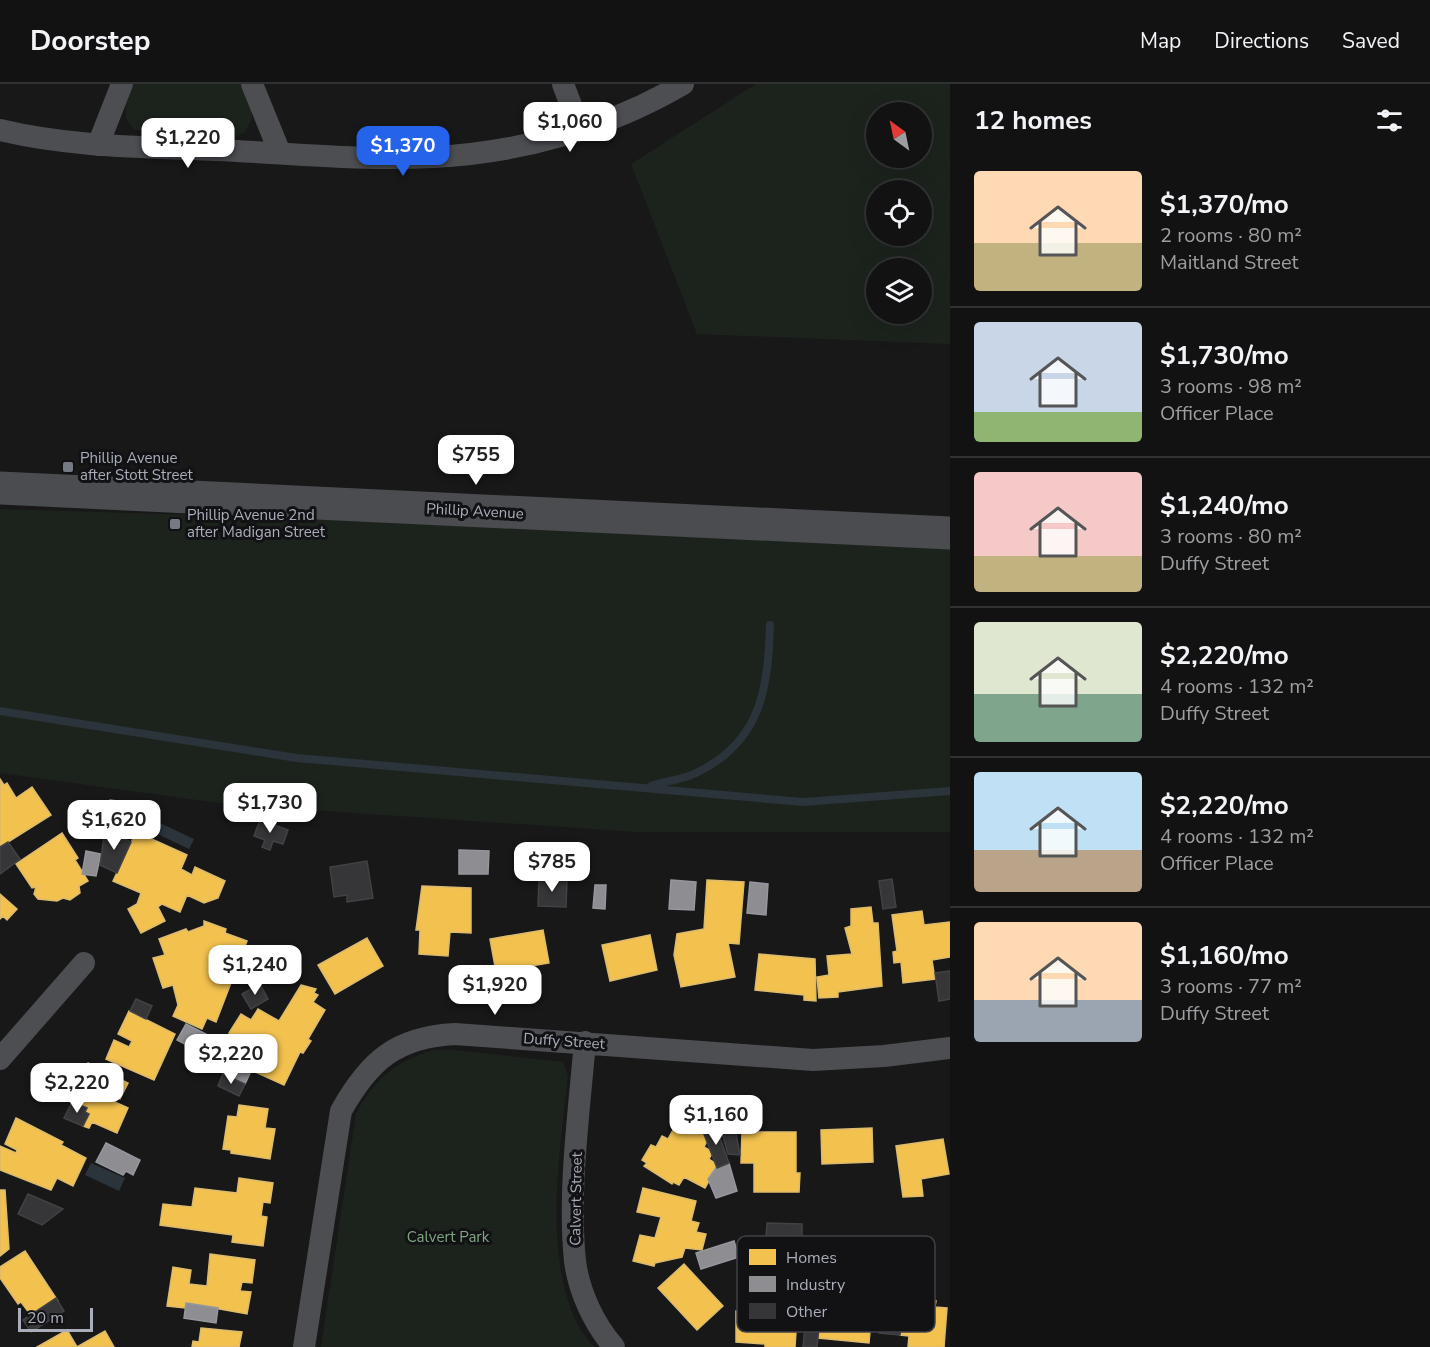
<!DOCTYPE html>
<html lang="en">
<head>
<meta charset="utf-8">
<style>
  body { margin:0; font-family:"Nunito Sans",sans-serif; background:#1b1b1c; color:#f1f3f6; height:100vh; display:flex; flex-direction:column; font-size:22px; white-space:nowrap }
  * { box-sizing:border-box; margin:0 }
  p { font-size:20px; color:#9c9ea0 }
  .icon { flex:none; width:33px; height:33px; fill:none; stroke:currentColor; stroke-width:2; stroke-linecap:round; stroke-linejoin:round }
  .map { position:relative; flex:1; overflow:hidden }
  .side { display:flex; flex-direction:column; background:#121213; width:480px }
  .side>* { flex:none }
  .needle { width:39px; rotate:327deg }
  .buttons { position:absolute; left:866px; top:18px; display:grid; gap:12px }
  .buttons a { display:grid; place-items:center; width:66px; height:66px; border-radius:50%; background:#121213; box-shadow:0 6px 24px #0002,0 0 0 2px #313233; font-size:30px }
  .scale { position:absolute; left:18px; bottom:15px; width:75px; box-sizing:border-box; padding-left:6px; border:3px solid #a9aeba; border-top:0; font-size:16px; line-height:21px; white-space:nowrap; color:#a9aeba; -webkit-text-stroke:4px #121215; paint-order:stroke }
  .price { position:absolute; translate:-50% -51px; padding:0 14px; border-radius:12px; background:#fff; color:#222; font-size:20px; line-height:39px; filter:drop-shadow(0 2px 3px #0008) }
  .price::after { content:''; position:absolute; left:50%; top:36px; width:18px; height:14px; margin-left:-9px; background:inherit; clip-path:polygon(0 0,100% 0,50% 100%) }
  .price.selected { background:#2563eb; color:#fff }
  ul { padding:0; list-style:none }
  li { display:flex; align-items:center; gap:18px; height:150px; padding:0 24px }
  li+li { border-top:2px solid #313233 }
  li span { display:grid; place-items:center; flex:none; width:168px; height:120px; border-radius:6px; color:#555 }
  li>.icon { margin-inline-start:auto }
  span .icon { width:72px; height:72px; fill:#fffc; stroke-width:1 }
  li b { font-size:26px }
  h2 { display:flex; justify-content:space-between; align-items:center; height:72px; padding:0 24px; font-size:26px }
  header { display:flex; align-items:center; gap:36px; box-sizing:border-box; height:84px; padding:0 30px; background:#121213; border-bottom:2px solid #313233 }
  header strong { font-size:28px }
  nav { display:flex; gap:33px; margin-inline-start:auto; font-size:21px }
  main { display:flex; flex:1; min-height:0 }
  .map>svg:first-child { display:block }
  .green { fill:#1c231d; fill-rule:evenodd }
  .water { fill:#2b333b }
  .homes { fill:#f2c14e; stroke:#dcbb6e; stroke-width:1.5 }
  .industry { fill:#8d8d92; stroke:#95979e; stroke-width:1.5 }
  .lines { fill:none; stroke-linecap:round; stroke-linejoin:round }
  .stream { stroke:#2b333b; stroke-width:8 }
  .building { fill:#363638; stroke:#414245; stroke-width:1.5 }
  .street { stroke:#4c4e52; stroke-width:22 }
  .secondary { stroke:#4b4c50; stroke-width:33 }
  .poi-dot { fill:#767a82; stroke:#121215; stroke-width:2 }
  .labels { text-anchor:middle; stroke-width:6; stroke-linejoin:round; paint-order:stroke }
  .poi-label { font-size:15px; fill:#a9aeba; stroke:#121215; text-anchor:start }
  .street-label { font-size:15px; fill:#a9aeba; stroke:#121215 }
  .park-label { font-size:15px; fill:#7fa682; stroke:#121215 }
  .key { fill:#121215; stroke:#3f4147; stroke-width:1.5 }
  .key-label { font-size:16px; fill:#a9aeba }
</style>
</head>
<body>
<header>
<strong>Doorstep</strong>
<nav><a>Map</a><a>Directions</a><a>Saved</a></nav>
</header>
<main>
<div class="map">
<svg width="950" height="1263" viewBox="0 0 950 1263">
  <rect width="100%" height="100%" fill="#181819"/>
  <path class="green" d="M134 0H244L252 24V34L245 48 236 53 135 46C119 31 127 17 134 0Z
    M756 0H950V260L697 250 631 80ZM876 28H921V74H876ZM876 106H921V152H876ZM876 184H921V230H876Z
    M0 425 950 454V748H638L234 721 0 689Z
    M434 966H455L563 978 568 992C560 1068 543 1165 576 1237 580 1246 588 1255 594 1263H321L356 1030C373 996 397 976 434 966Z"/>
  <path class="water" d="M160 739 194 755 189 765 155 749Z
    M91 1079 125 1094 119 1107 85 1091Z"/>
  <path class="homes" d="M0 695 4 701 7 699 16 714 32 703 51 731 0 763Z
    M136 748 187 771 181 785 192 791 195 783 225 797 218 814 204 819 187 811 180 828 162 820 158 823 165 837 141 849 128 825 137 820 141 809 113 797Z
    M62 749 78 774 75 776 88 797 79 802 80 809 70 816 63 814 57 817 38 815 34 810 36 803 32 804 16 780Z
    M707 796 744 798 739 860 728 859 735 893 681 903 674 871 677 850 704 845Z
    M422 802 471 804V849L450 848 448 872 419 870 420 846H416Z
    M0 810 17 825 7 836 3 832 0 835Z
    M871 823 873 839H878L882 902 838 908V913L819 914 817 893 829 891 827 872 852 870 845 844 851 842V825Z
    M922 827 924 841 950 838V873L932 876 935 895 903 899 901 878 894 879 893 868 897 867 892 831Z
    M204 837 226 845 225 849 247 857 216 938 207 934 202 945 173 932 178 921 173 901 163 904 153 874 165 871 159 855 186 845 188 848 204 842Z
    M543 846 549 879 496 888 490 855Z
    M650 851 657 886 610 897 602 861Z
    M367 854 383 882 335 910 318 881Z
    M759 870 815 875 816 917 804 916V911L755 906Z
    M301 901 316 905 314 909 318 911 313 918 325 926 308 955 311 957 303 969 300 968 284 1001 251 986 254 981 246 976 243 980 225 970 228 965 224 963 231 950 229 949 241 930 251 936 258 925 279 937Z
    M129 927 175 950 154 996 106 975 114 956 129 963 132 957 118 950Z
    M88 979 128 999 120 1015 110 1010 108 1015 128 1024 117 1049 92 1038 89 1044 83 1042 89 1030 85 1028 87 1024 57 1010 71 981 84 988Z
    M239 1021 268 1025 265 1044 275 1045 270 1075 231 1069V1066L223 1065 228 1032 237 1033Z
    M16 1034 63 1058 61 1061 86 1074 73 1102 57 1094 51 1106 0 1086V1062L16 1069 17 1066 5 1060Z
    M678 1037 709 1053 704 1063 713 1068 709 1075 718 1081 705 1104 684 1093 679 1101 673 1098 672 1100 644 1082 647 1079 642 1076 651 1061 656 1063 662 1052 668 1055Z
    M872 1044 873 1078 822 1080 821 1046Z
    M742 1048H796V1089H800L799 1108H754V1079H741Z
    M943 1055 949 1090 921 1095 923 1112 903 1113 896 1062Z
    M239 1094 273 1099 270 1119 263 1118 261 1132 267 1133 263 1162 232 1158 233 1151 160 1141 163 1120 192 1123 195 1104 237 1109Z
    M643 1104 696 1117 691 1137 699 1139 696 1148 706 1150 702 1166 685 1164 682 1173 655 1179 654 1182 633 1177 640 1151 655 1154 661 1133 637 1128Z
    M0 1106H5L9 1165 0 1172Z
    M25 1167 58 1217 33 1234 21 1218 18 1220 0 1194V1183Z
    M210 1170 255 1176 252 1199 242 1198 240 1207 251 1208 247 1230 186 1219 185 1224 167 1222 173 1183 191 1186 189 1200 207 1202Z
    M684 1180 723 1222 697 1246 658 1204Z
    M842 1213 853 1214 852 1224 872 1225 869 1259 818 1254 821 1222 841 1223Z
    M781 1216 798 1217 795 1263H765V1260L736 1258V1227L780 1231Z
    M927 1216 936 1217 935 1223 947 1224 944 1263H908L909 1252 900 1251 903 1221 927 1223Z
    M201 1244 242 1248 239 1263H192L193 1257 199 1258Z
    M67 1246 77 1263 105 1247 114 1263H37Z"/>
  <path class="industry" d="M110 716 124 718 120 739 107 737Z
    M459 766 489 767 488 790H459Z
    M86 767 101 770 96 792 82 790Z
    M671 796 696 798 694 826 669 825Z
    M750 798 768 800 766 831 747 829Z
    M595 801H606L605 825 593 824Z
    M186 940 208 951 200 968 177 956Z
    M229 977 251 987 245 1000 223 990Z
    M106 1059 140 1076 133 1091 126 1087 123 1091 96 1078Z
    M729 1079 737 1107 716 1114 708 1095 718 1081 717 1084Z
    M734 1157 739 1173 701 1185 696 1169Z
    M186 1219 218 1224 216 1239 184 1234Z"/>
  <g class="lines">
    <path class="stream" d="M0 627 297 674 803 718 950 707
      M651 702C665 697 682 696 696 689 761 658 768 605 770 541"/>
  </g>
  <path class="building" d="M260 736 288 746 283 760 273 757 270 766 262 763 265 756 254 752Z
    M105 746 131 758 117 789 100 781Z
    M8 758 20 775 0 790V763Z
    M367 777 373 814 347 818V811L334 813 330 783Z
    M539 794 567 796 566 823 538 822Z
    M892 795 896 823 883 825 879 797Z
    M950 887V915L939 917 935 889Z
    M260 900 268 915 251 925 242 910Z
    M136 915 152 922 146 935 130 927Z
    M223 990 245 1000 239 1012 218 1002Z
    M72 1018 87 1024 85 1028 89 1030 83 1042 64 1034Z
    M715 1040 729 1079 717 1084 702 1045Z
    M722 1049H736L740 1071 728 1070Z
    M28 1110 63 1125 42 1141 18 1130Z
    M767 1139 802 1140V1155L766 1154Z
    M56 1214 64 1227 31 1248 23 1236Z
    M881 1220 903 1221 900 1251 879 1249Z
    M805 1243 819 1244 817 1263H803Z"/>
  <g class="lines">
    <path class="street" d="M252 0 280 69
      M563 0 580 45
      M0 46C70 63 144 63 216 66 288 69 361 77 433 73 520 69 608 44 683 0
      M98 61 122 0
      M585 958C579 1027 568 1109 575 1177 579 1208 594 1240 614 1263
      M0 975 84 879
      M304 1263 341 1027C369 977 396 953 455 950L813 976 884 972 950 964"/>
    <path class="secondary" d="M0 404 950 449"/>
  </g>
  <g class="poi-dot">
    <rect x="62" y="377" width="12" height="12" rx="3"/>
    <rect x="169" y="434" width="12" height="12" rx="3"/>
  </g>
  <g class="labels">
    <g class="poi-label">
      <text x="80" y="379">Phillip Avenue<tspan x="80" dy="17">after Stott Street</tspan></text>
      <text x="187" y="436">Phillip Avenue 2nd<tspan x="187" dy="17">after Madigan Street</tspan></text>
    </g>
    <g class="street-label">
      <text transform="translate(475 427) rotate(3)" y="5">Phillip Avenue</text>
      <text transform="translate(564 957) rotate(4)" y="5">Duffy Street</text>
      <text transform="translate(576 1115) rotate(-89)" y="5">Calvert Street</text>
    </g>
    <g class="park-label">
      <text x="448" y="1158">Calvert Park</text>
    </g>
  </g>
  <rect x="737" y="1152" width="198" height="96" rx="9" class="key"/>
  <rect x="749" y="1165" width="27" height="16" fill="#f2c14e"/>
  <rect x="749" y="1192" width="27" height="16" fill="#8d8d92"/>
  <rect x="749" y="1219" width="27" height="16" fill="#363638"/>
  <g class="key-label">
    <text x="786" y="1179">Homes</text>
    <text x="786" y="1206">Industry</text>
    <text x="786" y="1233">Other</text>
  </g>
</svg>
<div class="buttons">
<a><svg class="needle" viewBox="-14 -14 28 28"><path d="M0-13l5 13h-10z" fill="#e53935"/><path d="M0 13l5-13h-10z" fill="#9c9ea0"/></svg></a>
<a><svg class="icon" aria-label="locate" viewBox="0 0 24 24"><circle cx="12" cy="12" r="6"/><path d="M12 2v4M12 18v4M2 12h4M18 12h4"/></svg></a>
<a><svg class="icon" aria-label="layers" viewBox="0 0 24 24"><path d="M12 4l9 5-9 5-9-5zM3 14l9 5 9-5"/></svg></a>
</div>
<div class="scale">20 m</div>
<b class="price" style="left:570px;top:69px">$1,060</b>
<b class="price" style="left:188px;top:85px">$1,220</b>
<b class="price selected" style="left:403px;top:93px">$1,370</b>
<b class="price" style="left:476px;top:402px">$755</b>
<b class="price" style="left:270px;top:750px">$1,730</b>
<b class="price" style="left:114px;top:767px">$1,620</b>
<b class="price" style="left:552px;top:809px">$785</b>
<b class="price" style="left:255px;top:912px">$1,240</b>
<b class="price" style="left:495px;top:932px">$1,920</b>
<b class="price" style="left:231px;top:1001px">$2,220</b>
<b class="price" style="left:77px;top:1030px">$2,220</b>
<b class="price" style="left:716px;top:1062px">$1,160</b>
</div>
<section class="side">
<h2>12 homes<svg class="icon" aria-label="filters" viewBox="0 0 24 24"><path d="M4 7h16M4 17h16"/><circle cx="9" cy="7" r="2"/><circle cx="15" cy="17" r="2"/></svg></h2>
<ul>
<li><span style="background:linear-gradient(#ffd9b3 60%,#c2b280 0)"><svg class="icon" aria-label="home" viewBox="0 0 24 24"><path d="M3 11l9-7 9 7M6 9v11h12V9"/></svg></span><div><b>$1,370/mo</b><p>2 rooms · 80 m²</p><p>Maitland Street</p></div></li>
<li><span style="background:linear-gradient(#c9d6e8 75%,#8fb573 0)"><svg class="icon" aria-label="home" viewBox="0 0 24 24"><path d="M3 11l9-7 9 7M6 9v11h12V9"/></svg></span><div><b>$1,730/mo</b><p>3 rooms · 98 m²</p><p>Officer Place</p></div></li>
<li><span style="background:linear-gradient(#f6c9c9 70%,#c2b280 0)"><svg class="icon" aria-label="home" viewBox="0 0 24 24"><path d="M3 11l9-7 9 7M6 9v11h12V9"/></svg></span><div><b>$1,240/mo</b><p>3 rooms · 80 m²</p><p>Duffy Street</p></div></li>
<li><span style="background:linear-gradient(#dfe7d0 60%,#7fa58c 0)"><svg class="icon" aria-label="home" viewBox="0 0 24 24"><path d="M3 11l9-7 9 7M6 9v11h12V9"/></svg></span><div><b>$2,220/mo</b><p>4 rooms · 132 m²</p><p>Duffy Street</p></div></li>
<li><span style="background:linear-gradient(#bfe0f5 65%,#b9a48a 0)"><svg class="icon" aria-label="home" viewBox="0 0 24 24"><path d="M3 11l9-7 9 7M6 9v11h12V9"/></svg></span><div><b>$2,220/mo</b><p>4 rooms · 132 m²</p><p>Officer Place</p></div></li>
<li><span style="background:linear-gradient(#ffd9b3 65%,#9aa5b1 0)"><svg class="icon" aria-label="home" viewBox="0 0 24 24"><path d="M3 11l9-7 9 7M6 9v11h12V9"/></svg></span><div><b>$1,160/mo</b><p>3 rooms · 77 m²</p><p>Duffy Street</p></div></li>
</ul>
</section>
</main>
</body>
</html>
